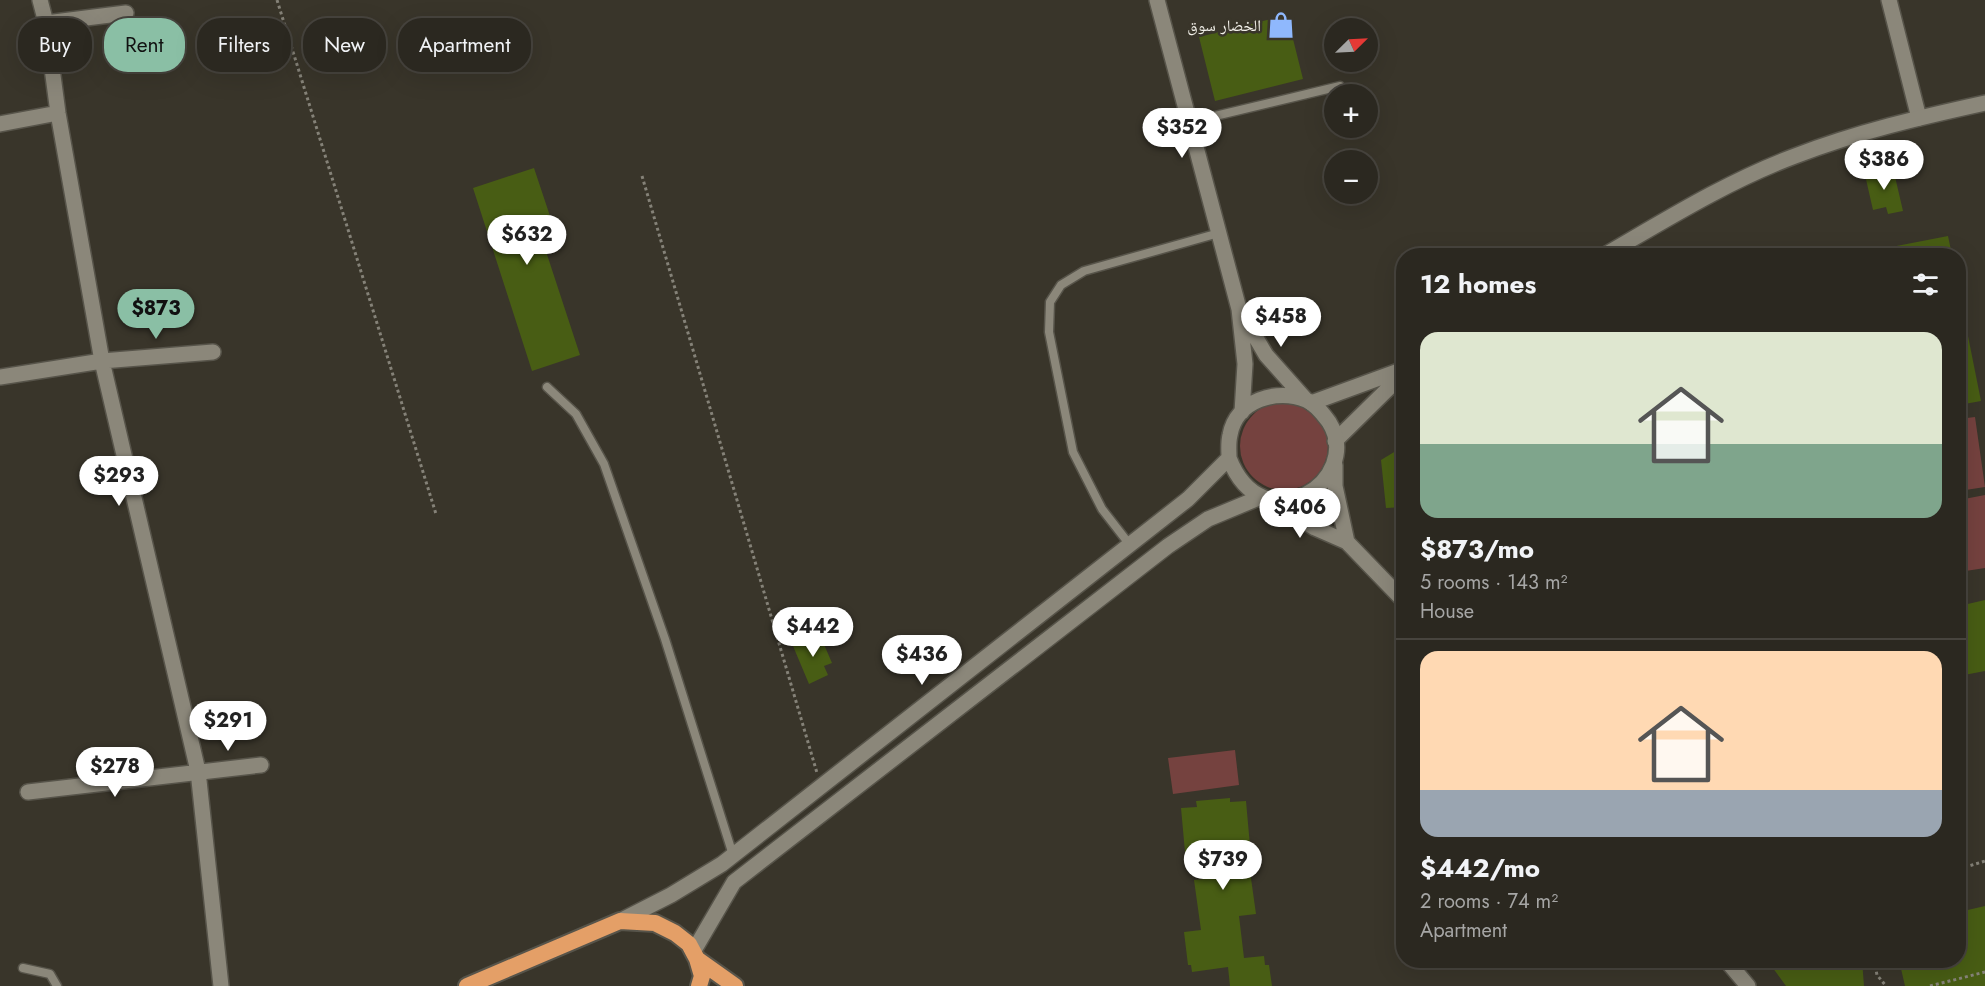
<!DOCTYPE html>
<html lang="en">
<head>
<meta charset="utf-8">
<style>
  body { margin:0; font-family:Jost,"Noto Naskh Arabic",sans-serif; background:#333029; color:#f1f3f6; height:100vh; display:flex; flex-direction:column; font-size:22px; white-space:nowrap }
  * { box-sizing:border-box; margin:0 }
  p { font-size:20px; color:#a6a6a5 }
  .icon { flex:none; width:33px; height:33px; fill:none; stroke:currentColor; stroke-width:2; stroke-linecap:round; stroke-linejoin:round }
  .map { position:relative; flex:1; overflow:hidden }
  .side { position:absolute; left:1396px; top:248px; width:570px; height:720px; display:flex; flex-direction:column; background:#2b2820; border-radius:24px; box-shadow:0 6px 24px #0002,0 0 0 2px #47443e }
  .side>* { flex:none }
  .banner { position:absolute; left:18px; top:18px; width:570px; height:54px; display:flex; gap:12px }
  .needle { width:39px; rotate:66deg }
  .controls { position:absolute; left:1324px; top:18px; display:grid; gap:12px }
  .controls a { display:grid; place-items:center; width:54px; height:54px; border-radius:50%; background:#2b2820; box-shadow:0 6px 24px #0002,0 0 0 2px #47443e; font-size:30px }
  .price { position:absolute; translate:-50% -51px; padding:0 14px; border-radius:21px; background:#fff; color:#222; font-size:20px; line-height:39px; filter:drop-shadow(0 2px 3px #0008) }
  .price::after { content:''; position:absolute; left:50%; top:36px; width:18px; height:14px; margin-left:-9px; background:inherit; clip-path:polygon(0 0,100% 0,50% 100%) }
  .price.on { background:#8abfa5; color:#111 }
  ul { padding:0; list-style:none }
  li { display:grid; align-content:center; gap:12px; height:318px; padding:0 24px }
  li+li { border-top:2px solid #47443e }
  li span { display:grid; place-items:center; height:186px; border-radius:18px; color:#555 }
  li>.icon { margin-inline-start:auto }
  span .icon { width:108px; height:108px; fill:#fffc; stroke-width:1 }
  li b { font-size:26px }
  h2 { display:flex; justify-content:space-between; align-items:center; height:72px; padding:0 24px; font-size:26px }
  .tag { padding:0 21px; border-radius:24px; background:#2b2820; box-shadow:0 6px 24px #0002,0 0 0 2px #47443e; font-size:21px; line-height:54px }
  .tag.on { background:#8abfa5; color:#111 }
  .map>svg:first-child { display:block }
  .green { fill:#75423f }
  .building { fill:#485d14 }
  .lines { fill:none; stroke-linecap:round; stroke-linejoin:round }
  .service-casing { stroke:#57544a; stroke-width:11 }
  .minor-casing { stroke:#57544a; stroke-width:18 }
  .tertiary-casing { stroke:#57544a; stroke-width:18 }
  .secondary-casing { stroke:#57544a; stroke-width:18 }
  .trunk-casing { stroke:#57544a; stroke-width:20 }
  .path { stroke:#858278; stroke-width:3; stroke-dasharray:3 3; stroke-linecap:butt }
  .service { stroke:#8b877a; stroke-width:8 }
  .minor { stroke:#8b877a; stroke-width:15 }
  .tertiary { stroke:#8b877a; stroke-width:15 }
  .secondary { stroke:#8b877a; stroke-width:15 }
  .trunk { stroke:#e49f67; stroke-width:16 }
  .labels { text-anchor:middle; stroke-width:5; stroke-linejoin:round; paint-order:stroke }
  .poi-label { font-size:16px; fill:#f3f1ea; stroke:#39352a; text-anchor:end }
</style>
</head>
<body>
<div class="map">
<svg width="1985" height="986" viewBox="0 0 1985 986">
  <rect width="100%" height="100%" fill="#39352a"/>
  <path class="green" d="M1240 446a44 44 0 1 1 88 0a44 44 0 1 1-88 0Z
    M1975 417 1985 487 1959 491V419Z
    M1985 495V568L1959 572V500Z
    M1235 750 1239 785 1173 794 1168 758Z"/>
  <path class="building" d="M1287 15 1303 79 1215 101 1199 37Z
    M534 168 550 216 536 221 580 355 532 371 473 188Z
    M1893 168 1903 211 1888 214 1886 207 1873 210 1865 175Z
    M1948 236 1952 255H1882L1881 249Z
    M1965 321 1981 401 1959 405V322Z
    M1404 446V507L1386 508 1381 460Z
    M1985 600V671L1959 676V606Z
    M820 635 832 663 824 666 828 675 809 684 793 646Z
    M1230 798V802L1246 801 1251 857H1248L1256 914 1239 916 1244 958 1264 956 1265 965H1269L1272 986H1230L1228 967 1192 972 1191 965H1188L1184 932 1201 930 1194 880 1206 879 1204 851 1185 852 1181 808 1197 807 1196 801Z
    M1985 906V986H1905L1899 960H1959V912Z
    M1767 960H1862L1864 986H1786Z"/>
  <g class="lines">
    <defs>
      <path id="service" d="M1190 122 1340 86
        M547 387 576 414 604 464 665 639 733 855
        M1130 545 1102 509 1073 452 1049 332 1050 302 1061 285 1084 271 1219 233
        M23 968 50 974 57 986"/>
      <path id="minor" d="M40 0 46 23 126 13
        M1889 0 1919 118
        M46 23 58 113 102 361 198 771 221 986
        M0 124 58 113
        M0 377 102 361 213 352
        M28 792 261 765"/>
      <path id="tertiary" d="M1605 255C1667 219 1728 181 1795 156 1857 132 1921 117 1985 103
        M1311 403 1404 369
        M1335 441 1404 373"/>
      <path id="secondary" d="M1157 0 1239 309 1245 364 1242 412
        M1242 314 1266 355 1306 400
        M1335 465V486L1347 542
        M1271 501 1315 528 1347 542 1404 601
        M620 921 671 895 722 864 1188 499 1229 458C1229 451 1228 443 1230 435 1236 400 1277 388 1306 400 1316 404 1323 414 1329 422 1365 480 1263 546 1229 458
        M693 952 734 882 1168 546 1208 519 1261 497
        M1726 960 1748 986"/>
      <path id="trunk" d="M697 959 735 986
        M467 986 620 921 655 923 675 933 689 944 697 959 702 976 699 986"/>
    </defs>
    <use href="#service" class="service-casing"/>
    <use href="#minor" class="minor-casing"/>
    <use href="#tertiary" class="tertiary-casing"/>
    <use href="#secondary" class="secondary-casing"/>
    <use href="#trunk" class="trunk-casing"/>
    <path class="path" d="M277 0 436 514
      M642 176 817 773
      M1959 869 1985 861
      M1874 960 1877 975 1886 986
      M1930 986 1985 972"/>
    <use href="#service" class="service"/>
    <use href="#minor" class="minor"/>
    <use href="#tertiary" class="tertiary"/>
    <use href="#secondary" class="secondary"/>
    <use href="#trunk" class="trunk"/>
  </g>
  <defs>
    <symbol id="shop-bare" viewBox="-9 -9 18 18"><path d="M-5-2.5h2.3a2.7 3.5 0 0 1 5.4 0H5L5.5 6h-11ZM-1.5-2.5h3a1.5 2.3 0 0 0-3 0Z" fill="#8fb8fd" stroke="#39352a" stroke-width="2.5" paint-order="stroke"/></symbol>
  </defs>
  <g fill-rule="evenodd">
    <use href="#shop-bare" x="1262" y="6" width="38" height="38"/>
  </g>
  <g class="labels">
    <g class="poi-label">
      <text x="1261" y="31">الخضار سوق</text>
    </g>
  </g>
</svg>
<div class="controls">
<a><svg class="needle" viewBox="-14 -14 28 28"><path d="M0-13l5 13h-10z" fill="#e53935"/><path d="M0 13l5-13h-10z" fill="#a6a6a5"/></svg></a>
<a>+</a>
<a>−</a>
</div>
<b class="price" style="left:1182px;top:159px">$352</b>
<b class="price" style="left:1884px;top:191px">$386</b>
<b class="price" style="left:527px;top:266px">$632</b>
<b class="price on" style="left:156px;top:340px">$873</b>
<b class="price" style="left:1281px;top:348px">$458</b>
<b class="price" style="left:119px;top:507px">$293</b>
<b class="price" style="left:1300px;top:539px">$406</b>
<b class="price" style="left:813px;top:658px">$442</b>
<b class="price" style="left:922px;top:686px">$436</b>
<b class="price" style="left:228px;top:752px">$291</b>
<b class="price" style="left:115px;top:798px">$278</b>
<b class="price" style="left:1223px;top:891px">$739</b>
<div class="banner">
<a class="tag">Buy</a>
<a class="tag on">Rent</a>
<a class="tag">Filters</a>
<a class="tag">New</a>
<a class="tag">Apartment</a>
</div>
<section class="side">
<h2>12 homes<svg class="icon" aria-label="filters" viewBox="0 0 24 24"><path d="M4 7h16M4 17h16"/><circle cx="9" cy="7" r="2"/><circle cx="15" cy="17" r="2"/></svg></h2>
<ul>
<li><span style="background:linear-gradient(#dfe7d0 60%,#7fa58c 0)"><svg class="icon" aria-label="home" viewBox="0 0 24 24"><path d="M3 11l9-7 9 7M6 9v11h12V9"/></svg></span><div><b>$873/mo</b><p>5 rooms · 143 m²</p><p>House</p></div></li>
<li><span style="background:linear-gradient(#ffd9b3 75%,#9aa5b1 0)"><svg class="icon" aria-label="home" viewBox="0 0 24 24"><path d="M3 11l9-7 9 7M6 9v11h12V9"/></svg></span><div><b>$442/mo</b><p>2 rooms · 74 m²</p><p>Apartment</p></div></li>
</ul>
</section>
</div>
</body>
</html>
